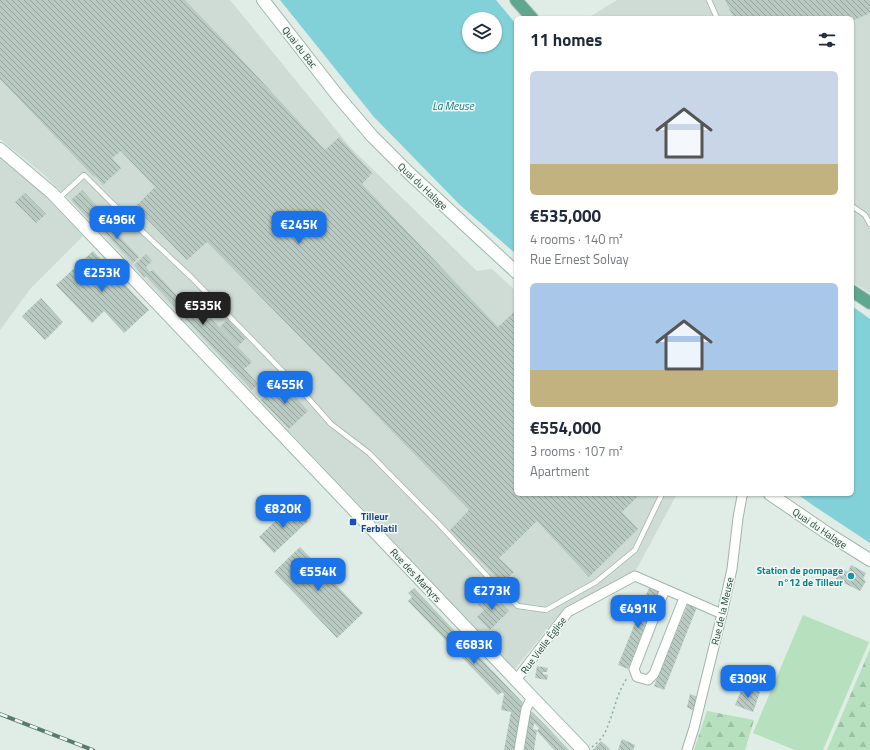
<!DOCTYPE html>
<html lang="en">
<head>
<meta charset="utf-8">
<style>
  body { margin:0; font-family:"Titillium Web",sans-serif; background:#f6f6f7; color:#1f2937; height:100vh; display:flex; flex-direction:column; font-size:15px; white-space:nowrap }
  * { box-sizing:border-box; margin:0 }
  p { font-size:13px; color:#747a83 }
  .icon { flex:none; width:22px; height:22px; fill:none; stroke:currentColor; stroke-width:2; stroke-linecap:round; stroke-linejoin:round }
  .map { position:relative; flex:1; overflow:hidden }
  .details { position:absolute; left:514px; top:16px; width:340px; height:480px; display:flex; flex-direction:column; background:#fff; border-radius:6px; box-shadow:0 1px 3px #0004 }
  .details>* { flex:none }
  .tools { position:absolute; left:462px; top:12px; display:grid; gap:8px }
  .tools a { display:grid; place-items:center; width:40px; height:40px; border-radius:50%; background:#fff; box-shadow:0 1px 3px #0004; font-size:20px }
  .price { position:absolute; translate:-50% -34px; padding:0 9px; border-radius:8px; background:#1a73e8; color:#fff; font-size:13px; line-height:26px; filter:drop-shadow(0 1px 2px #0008) }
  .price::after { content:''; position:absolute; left:50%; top:24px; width:12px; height:9px; margin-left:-6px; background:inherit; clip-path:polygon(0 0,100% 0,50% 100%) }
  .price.current { background:#222; color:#fff }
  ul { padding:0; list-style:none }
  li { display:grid; align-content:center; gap:8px; height:212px; padding:0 16px }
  li span { display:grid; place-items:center; height:124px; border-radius:6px; color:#555 }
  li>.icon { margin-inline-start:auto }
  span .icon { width:72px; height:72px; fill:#fffc; stroke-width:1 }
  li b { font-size:17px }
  h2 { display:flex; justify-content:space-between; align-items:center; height:48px; padding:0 16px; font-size:17px }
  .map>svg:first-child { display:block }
  .built { fill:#cedcd5 }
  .forest { fill:url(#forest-firs) }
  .park { fill:#b6e0be }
  .water { fill:#82d1d8; fill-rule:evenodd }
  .building { fill:url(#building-back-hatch) }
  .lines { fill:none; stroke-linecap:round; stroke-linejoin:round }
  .lane-casing { stroke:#a2b5ad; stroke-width:6 }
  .street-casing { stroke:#a2b5ad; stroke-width:11 }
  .secondary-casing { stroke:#9db9ad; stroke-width:14 }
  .primary-casing { stroke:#c0c9c6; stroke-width:14 }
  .path { stroke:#7db39e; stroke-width:1.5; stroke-dasharray:2 3; stroke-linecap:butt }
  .lane { stroke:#fff; stroke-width:4.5 }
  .street { stroke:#fff; stroke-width:9 }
  .secondary { stroke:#fff; stroke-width:12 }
  .primary { stroke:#60a78f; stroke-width:12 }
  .rail-casing { stroke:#597a6f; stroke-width:4 }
  .rail { stroke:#f1f9f4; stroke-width:2.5; stroke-dasharray:8; stroke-linecap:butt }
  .transit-dot { fill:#1a4fb4; stroke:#f1f9f4; stroke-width:1.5 }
  .culture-dot { fill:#0f9aa8; stroke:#f1f9f4; stroke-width:1.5 }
  .labels { text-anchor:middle; stroke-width:3; stroke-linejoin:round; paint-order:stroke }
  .street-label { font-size:10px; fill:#1f3f33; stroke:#f1f9f4 }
  .transit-label { font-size:10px; font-weight:bold; fill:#164399; stroke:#f1f9f4; text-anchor:start }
  .culture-label { font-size:10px; font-weight:bold; fill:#0d838f; stroke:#f1f9f4; text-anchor:end }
  .water-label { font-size:11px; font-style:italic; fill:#137780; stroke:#f1f9f4 }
</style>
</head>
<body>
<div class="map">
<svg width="870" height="750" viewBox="0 0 870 750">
  <defs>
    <pattern id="forest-firs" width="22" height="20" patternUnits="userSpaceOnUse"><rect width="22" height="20" fill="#b6e0be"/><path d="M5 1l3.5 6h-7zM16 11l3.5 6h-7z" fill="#9cc1a4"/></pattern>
    <pattern id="building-back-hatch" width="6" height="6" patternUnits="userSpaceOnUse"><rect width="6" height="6" fill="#b8cac1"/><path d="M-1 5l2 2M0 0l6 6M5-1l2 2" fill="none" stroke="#95a59d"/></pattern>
  </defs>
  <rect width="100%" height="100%" fill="#e0ece6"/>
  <path class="built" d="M0 0H230L351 148 477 271 492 269 516 291V494H677L635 572 562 611 515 669 289 431 68 198 42 173 0 139Z
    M617 0H870V293L852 282V18H588Z
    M0 159 42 193 83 236 31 288 0 330Z"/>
  <path class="forest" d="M870 649V750H827Z
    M707 711 754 720 745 750H694Z"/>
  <path class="park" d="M803 615 869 642 823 750H795L753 733Z"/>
  <path class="water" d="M280 0H496L516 24V254L460 205 374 117ZM469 19H495V45H469Z
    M852 306 870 319V543L814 506 797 494H852Z"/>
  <path class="building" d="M0 0H185L231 48 325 150 339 137 372 173 362 184 498 327 516 310V494H640L622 512 638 529 589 577 537 521 499 558 514 572 502 583 450 530 469 510 207 242 187 260 135 207 155 187 121 151 112 158 121 168 103 185 94 175V177L0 79Z
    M725 0H870V13L852 21V18H734Z
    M82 190 98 207 87 218 71 200Z
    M25 193 46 214 36 223 15 202Z
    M101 217 139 257 133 263 95 222Z
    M93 251 149 310 124 333 104 311 92 323 56 285Z
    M146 254 152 261 146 267 150 272 153 270 192 312 199 306 252 362 244 369 258 384 252 390 146 276 144 277 134 265Z
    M41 298 63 322 45 340 22 316Z
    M228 319 246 338 238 346 220 327Z
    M281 382 308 411 289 429 261 400Z
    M292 505 308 521 274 553 259 537Z
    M300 547 363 613 337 638 274 572Z
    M851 565 866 573 863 579 866 581 860 591 836 579 841 568 848 572Z
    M414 588 522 702 523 704 515 750H504L511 712 501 710 504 694 502 692 498 695 408 601 412 597 408 593Z
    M649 588 659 591 651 612 648 613 650 614 628 669 618 665 638 616 648 613 640 610Z
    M490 592 509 611 490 630 477 617 484 610 478 604Z
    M688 604 697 607 664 690 654 686Z
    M537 666 548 668 547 672H543V674L548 675 547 680 535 678Z
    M743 686 760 692 753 712 735 705Z
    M690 694 698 697 694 711 687 707Z
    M532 712 548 728 569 750H554L537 731 539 728 535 724H534L533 729 537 730 534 750H523L529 713Z
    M622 739 635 745 633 750H618Z
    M601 741 608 747 610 750H593Z"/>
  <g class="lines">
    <defs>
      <path id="lane" d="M709 0 717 18
        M59 198 84 175 112 203 191 277 301 390 331 424 369 453 439 524 499 589 518 606 546 610 596 582 635 550 662 494
        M852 206 865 215 870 224"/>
      <path id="street" d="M665 589 634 669 637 677 648 680 654 674 684 598
        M516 680 568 612 635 576 722 614
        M519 750 526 709 532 697
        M687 750 694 728 722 614 732 569 738 518 742 496 743 494"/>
      <path id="secondary" d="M263 0 337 95 372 136 410 174 516 272
        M0 149 52 193 532 697 583 750
        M770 494 827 533 870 560"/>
      <path id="primary" d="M516 0 532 18
        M852 291 870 303"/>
    </defs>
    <use href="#lane" class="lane-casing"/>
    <use href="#street" class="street-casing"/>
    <use href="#secondary" class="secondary-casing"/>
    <use href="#primary" class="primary-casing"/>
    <path class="path" d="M592 747C596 744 600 740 603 736 614 717 615 694 628 677"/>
    <use href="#lane" class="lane"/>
    <use href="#street" class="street"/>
    <use href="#secondary" class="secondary"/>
    <use href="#primary" class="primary"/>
    <defs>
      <path id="rail" d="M0 714 93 750"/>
    </defs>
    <use href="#rail" class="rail-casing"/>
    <use href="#rail" class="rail"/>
  </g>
  <rect class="transit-dot" x="349" y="518" width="8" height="8" rx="2"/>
  <circle class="culture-dot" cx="851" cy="576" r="4"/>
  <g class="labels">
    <g class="street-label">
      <text transform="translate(300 47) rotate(52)" y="4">Quai du Bac</text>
      <text transform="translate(423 186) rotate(43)" y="4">Quai du Halage</text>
      <text transform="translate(820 528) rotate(34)" y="4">Quai du Halage</text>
      <text transform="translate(416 575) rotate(47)" y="4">Rue des Martyrs</text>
      <text transform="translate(722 611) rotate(-77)" y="4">Rue de la Meuse</text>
      <text transform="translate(543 645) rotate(-53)" y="4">Rue Vielle Église</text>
    </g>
    <g class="transit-label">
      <text x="361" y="520">Tilleur<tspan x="361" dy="12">Ferblatil</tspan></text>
    </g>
    <g class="culture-label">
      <text x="843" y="574">Station de pompage<tspan x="843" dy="12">n°12 de Tilleur</tspan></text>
    </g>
    <g class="water-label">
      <text x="453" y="110">La Meuse</text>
    </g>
  </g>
</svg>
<div class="tools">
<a><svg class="icon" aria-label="layers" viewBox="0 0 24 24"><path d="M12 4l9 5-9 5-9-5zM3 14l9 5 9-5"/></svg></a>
</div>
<b class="price" style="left:117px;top:240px">€496K</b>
<b class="price" style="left:299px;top:245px">€245K</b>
<b class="price" style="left:102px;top:293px">€253K</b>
<b class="price current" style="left:203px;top:326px">€535K</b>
<b class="price" style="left:285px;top:405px">€455K</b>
<b class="price" style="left:283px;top:529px">€820K</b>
<b class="price" style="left:318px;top:592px">€554K</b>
<b class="price" style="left:492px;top:611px">€273K</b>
<b class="price" style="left:638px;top:629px">€491K</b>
<b class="price" style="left:474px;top:665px">€683K</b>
<b class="price" style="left:748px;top:699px">€309K</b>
<section class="details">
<h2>11 homes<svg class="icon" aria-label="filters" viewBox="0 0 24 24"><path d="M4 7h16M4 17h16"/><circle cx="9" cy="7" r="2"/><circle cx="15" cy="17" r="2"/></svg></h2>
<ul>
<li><span style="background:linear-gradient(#c9d6e8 75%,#c2b280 0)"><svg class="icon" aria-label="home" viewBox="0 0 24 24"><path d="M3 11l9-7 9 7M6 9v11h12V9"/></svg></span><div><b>€535,000</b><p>4 rooms · 140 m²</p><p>Rue Ernest Solvay</p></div></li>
<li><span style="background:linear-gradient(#a9c7e8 70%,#c2b280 0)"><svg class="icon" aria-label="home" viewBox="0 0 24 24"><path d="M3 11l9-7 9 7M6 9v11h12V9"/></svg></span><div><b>€554,000</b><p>3 rooms · 107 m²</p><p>Apartment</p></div></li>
</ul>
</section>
</div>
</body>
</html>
